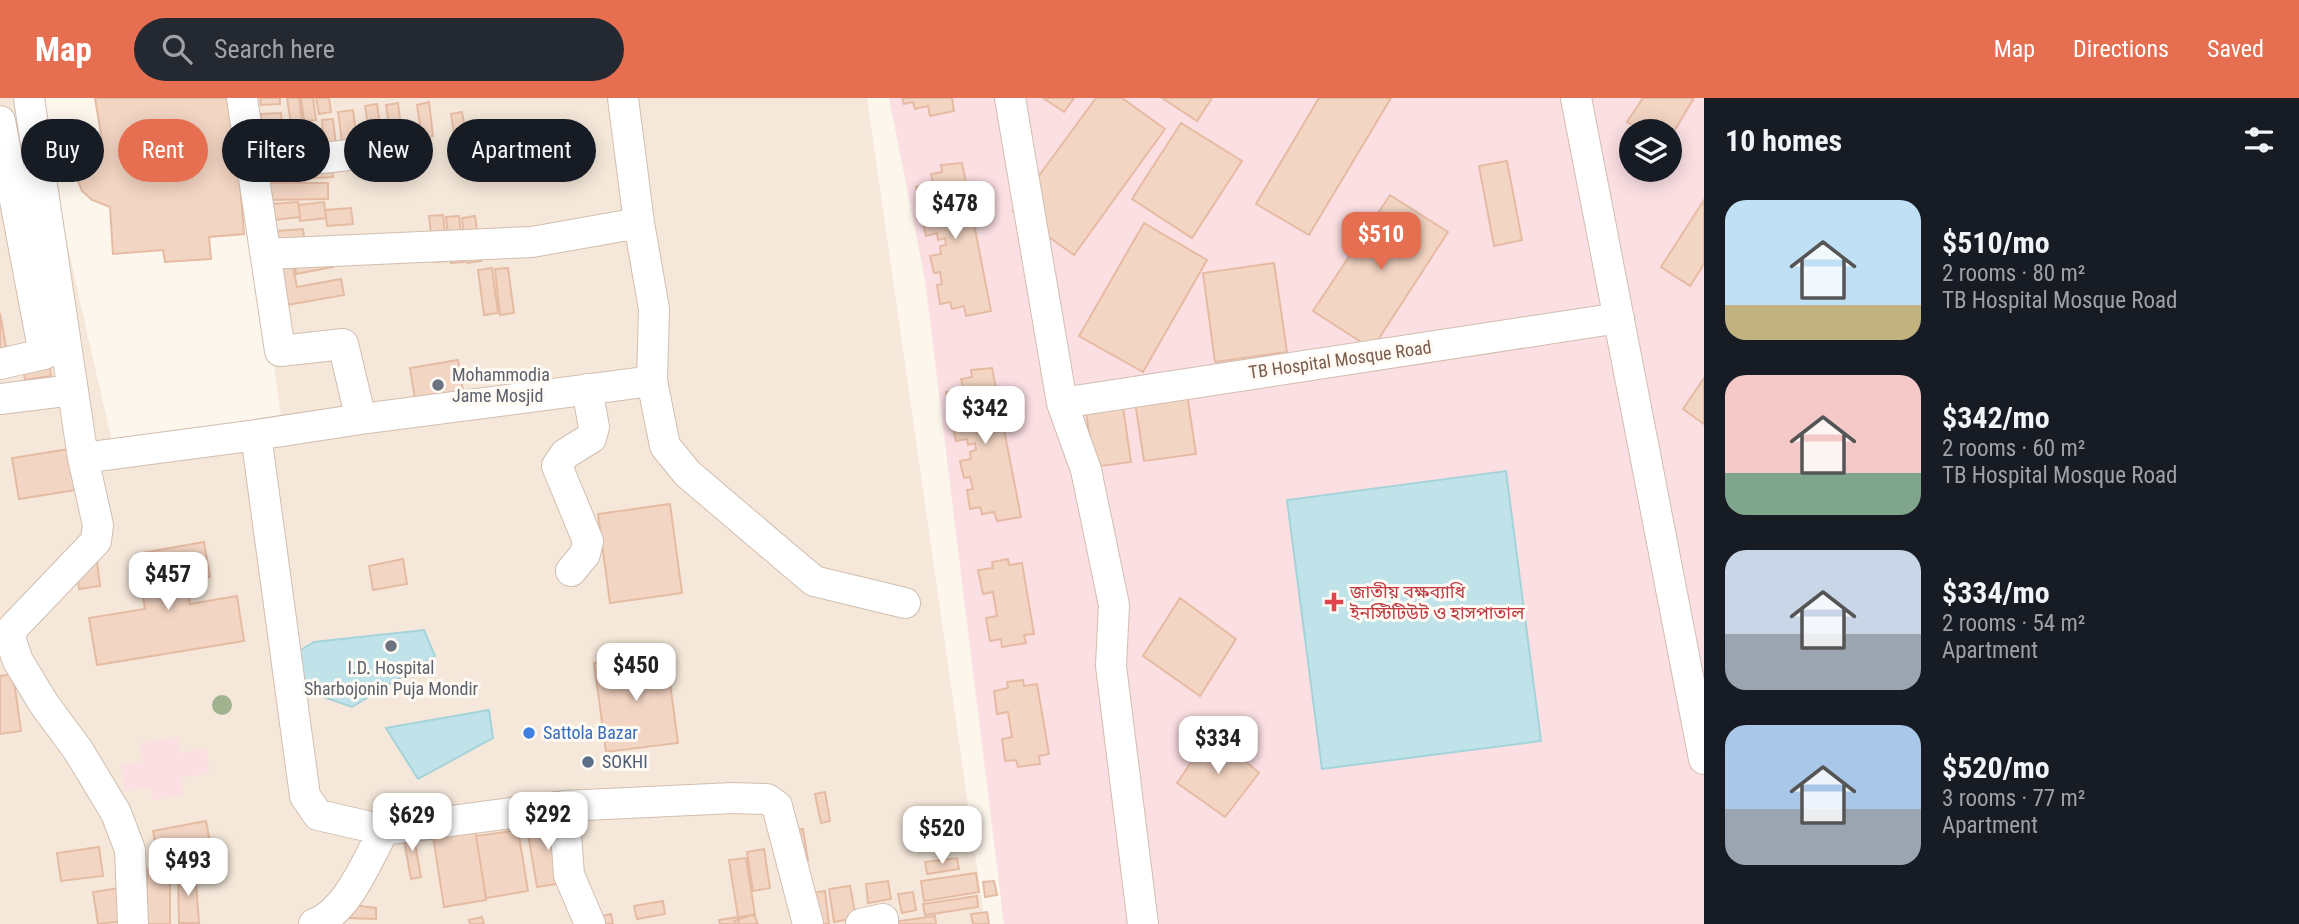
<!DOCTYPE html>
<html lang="en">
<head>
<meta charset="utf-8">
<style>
  body { margin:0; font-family:"Roboto Condensed","Noto Sans Bengali",sans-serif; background:#242831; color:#f1f3f6; height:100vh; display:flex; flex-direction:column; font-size:26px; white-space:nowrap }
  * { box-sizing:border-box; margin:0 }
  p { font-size:23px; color:#9ea1a6 }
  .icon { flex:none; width:38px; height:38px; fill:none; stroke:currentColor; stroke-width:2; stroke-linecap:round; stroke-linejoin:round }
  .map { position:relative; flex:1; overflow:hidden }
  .details { display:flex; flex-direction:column; background:#171b24; width:595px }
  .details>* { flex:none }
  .banner { position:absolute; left:21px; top:21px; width:665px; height:63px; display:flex; gap:14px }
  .tools { position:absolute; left:1619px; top:21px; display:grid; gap:14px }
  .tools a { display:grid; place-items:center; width:63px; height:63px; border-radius:50%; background:#171b24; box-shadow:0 4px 18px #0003; font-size:35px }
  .price { position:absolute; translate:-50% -60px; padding:0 16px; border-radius:14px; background:#fff; color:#222; font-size:23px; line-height:46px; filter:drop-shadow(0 2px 4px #0008) }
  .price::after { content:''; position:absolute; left:50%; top:42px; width:21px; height:16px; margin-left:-10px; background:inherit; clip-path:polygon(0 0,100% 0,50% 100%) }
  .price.active { background:#e76f51; color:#fff }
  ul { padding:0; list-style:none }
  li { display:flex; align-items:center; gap:21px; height:175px; padding:0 21px }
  li span { display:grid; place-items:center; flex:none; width:196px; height:140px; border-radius:21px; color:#555 }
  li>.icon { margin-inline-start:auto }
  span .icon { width:84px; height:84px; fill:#fffc; stroke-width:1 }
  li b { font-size:30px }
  h2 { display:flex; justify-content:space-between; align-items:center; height:84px; padding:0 21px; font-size:30px }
  .chip { padding:0 24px; border-radius:32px; background:#171b24; box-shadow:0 4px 18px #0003; font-size:24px; line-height:63px }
  .chip.active { background:#e76f51; color:#fff }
  header { display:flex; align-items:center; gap:42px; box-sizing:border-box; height:98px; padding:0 35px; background:#e76f51; color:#fff }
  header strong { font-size:33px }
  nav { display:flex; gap:38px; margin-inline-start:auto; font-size:24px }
  .search { width:490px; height:63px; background:#242831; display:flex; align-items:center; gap:18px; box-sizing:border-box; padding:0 24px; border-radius:38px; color:#9ea1a6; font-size:26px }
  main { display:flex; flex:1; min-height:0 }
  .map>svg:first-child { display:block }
  .residential { fill:#f5e8da }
  .medical { fill:#fbdfe3; fill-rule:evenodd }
  .water { fill:#bfe3e8; stroke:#a5d3da; stroke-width:2 }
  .building { fill:#f3d5c3; stroke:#e6bba3; stroke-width:2 }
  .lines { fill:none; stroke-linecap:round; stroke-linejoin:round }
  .minor-casing { stroke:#d1beb0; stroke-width:32 }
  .minor { stroke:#fff; stroke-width:30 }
  .tree { fill:#a0b28e }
  .worship-dot { fill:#6b7280; stroke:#fffaf3; stroke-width:2.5 }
  .health-dot { fill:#e0444e; stroke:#fffaf3; stroke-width:2.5 }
  .shop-dot { fill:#3f7fe0; stroke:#fffaf3; stroke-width:2.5 }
  .service-dot { fill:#5c6f8a; stroke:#fffaf3; stroke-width:2.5 }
  .labels { text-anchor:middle; stroke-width:6; stroke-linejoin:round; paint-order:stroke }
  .street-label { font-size:18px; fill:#7a5c4d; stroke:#fffaf3 }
  .worship-label { font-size:18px; fill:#5b616d; stroke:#fffaf3; text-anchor:start }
  .health-label { font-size:18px; fill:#be3a42; stroke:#fffaf3; text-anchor:start }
  .shop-label { font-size:18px; fill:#366cbe; stroke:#fffaf3; text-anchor:start }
  .service-label { font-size:18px; fill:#4e5e75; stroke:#fffaf3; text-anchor:start }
</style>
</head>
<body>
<header>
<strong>Map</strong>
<div class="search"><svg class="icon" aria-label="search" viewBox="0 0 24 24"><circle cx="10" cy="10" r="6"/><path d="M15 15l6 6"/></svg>Search here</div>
<nav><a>Map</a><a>Directions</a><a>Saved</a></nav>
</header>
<main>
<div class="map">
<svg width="1704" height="826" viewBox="0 0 1704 826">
  <rect width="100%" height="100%" fill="#fdf6ec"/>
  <path class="residential" d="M0 0H34L112 344 281 320 238 0H867L985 826H0Z"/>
  <path class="medical" d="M889 0H1704V826H1004L925 182ZM1631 33H1670V72H1631Z
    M177 639 180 655 206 651 210 675 181 680 184 696 153 702 150 689 125 694 121 667 143 663 140 645Z"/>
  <path class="water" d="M1506 373 1541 643 1322 671 1287 402Z
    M424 532 435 558 352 609 321 598 297 577 296 555 314 544Z
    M489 612 493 640 418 681 386 630Z"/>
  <path class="building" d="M95 0H233L244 136 209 139 211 161 165 164 163 152 113 156 110 109 92 102 82 93 77 81 81 57 102 42Z
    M260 0H280V6L261 7Z
    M287 0H299L302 24 291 26Z
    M301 0H313L316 22 304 23Z
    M316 0H329L331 14 319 16Z
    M902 0H952L954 13 930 18 928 8 915 11 913 4 904 6Z
    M1043 0H1074L1064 14Z
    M1096 0H1122L1165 31 1074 157 1013 113Z
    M1162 0H1212L1197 23Z
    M1319 0H1391L1309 137 1256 106Z
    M1643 0H1694L1670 40V33H1643L1627 24Z
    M429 4 433 38 422 40 417 7Z
    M398 5 402 38 391 40 386 7Z
    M377 6 382 39 370 41 365 8Z
    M353 12 358 48 343 51 338 14Z
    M462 14 468 48 456 49 451 16Z
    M281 15 282 26 262 27 261 16Z
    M333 21 336 48 324 49 322 22Z
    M1181 25 1242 63 1192 140 1132 101Z
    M290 30V40L271 42 270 31Z
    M1507 63 1522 142 1494 148 1479 68Z
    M962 65 991 213 966 218 964 208 952 211 950 204 940 206 937 187 942 186 940 174 934 175 930 158 941 156 940 148 946 147 945 140 938 142 937 135 926 138 921 114 929 113 926 100 919 101 916 89 933 85 931 76 942 74 941 67Z
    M307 66 308 81 267 82V67Z
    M332 68 333 79 313 80 312 69Z
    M268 85H328V101L268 102Z
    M1390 97 1448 134 1372 251 1313 213Z
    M1704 102V166L1690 188 1661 169Z
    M298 104 300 119 274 122 272 106Z
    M324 104 326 120 300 123 299 107Z
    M351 110 353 126 327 128 325 112Z
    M443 117 448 163 434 164 429 118Z
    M459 118 464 164 451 165 446 119Z
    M475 118 481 163 467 165 462 120Z
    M1144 125 1207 162 1143 274 1079 238Z
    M303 131 305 147 279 149 277 133Z
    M331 156 333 169 296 176 294 162Z
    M292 165 297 189 341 181 344 197 287 207 280 168Z
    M1274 165 1287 254 1215 264 1203 175Z
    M492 170 498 215 484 217 478 172Z
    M508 170 514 215 500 217 495 171Z
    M0 215 7 255 0 256Z
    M49 260 51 278 25 282 22 265Z
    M458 262 465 305 417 313 410 270Z
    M992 270 1021 419 997 423 994 414 982 416 980 409 970 411 967 392 973 391 970 379 964 380 960 363 971 361 970 354 976 352 975 345 968 347 967 341 956 343 951 320 959 318 956 305 949 307 946 294 963 290 961 281 972 279 971 272Z
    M1704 280V326L1683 311Z
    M1187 296 1196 356 1144 363 1135 304Z
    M1123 309 1131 364 1094 369 1086 314Z
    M76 350 82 391 19 401 12 360Z
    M670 406 682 495 610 505 598 416Z
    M204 444 210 479 186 482 190 506 237 498 244 543 97 567 89 520 145 511 136 456Z
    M403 461 407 486 373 492 369 468Z
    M1008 461 1009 467 1022 465 1034 536 1024 537 1026 545 1002 549 1001 541 990 543 986 520 997 518 993 494 983 496 978 472 993 470 992 464Z
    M97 463 100 488 79 491 76 466Z
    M1180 500 1236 541 1200 598 1143 558Z
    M666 555 678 645 606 654 594 565Z
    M13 576 21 633 0 636V578Z
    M1023 582 1024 588 1037 586 1049 656 1039 658 1040 666 1018 669 1016 662 1005 663 1002 641 1012 639 1008 614 997 616 994 593 1008 590 1007 584Z
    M1212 634 1259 675 1225 719 1177 685Z
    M825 694 830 723 821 725 815 696Z
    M953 709 955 722 928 726 926 714Z
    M558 719 569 784 537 789 526 724Z
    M206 723 211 750 158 759 153 733Z
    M412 729 421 779 411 781 402 731Z
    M475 731 486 802 444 809 433 738Z
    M803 731 808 763 797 765 792 733Z
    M518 732 528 793 486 800 476 738Z
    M99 749 103 778 61 783 57 755Z
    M764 751 770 790 753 793 747 754Z
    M746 760 755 817 738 819 729 762Z
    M957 760 959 771 927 776 925 764Z
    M170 769V826H145L148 771Z
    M195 773 199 825H179L178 774Z
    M976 775 979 794 924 803 921 783Z
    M888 783 891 801 868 805 866 786Z
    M994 783 997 797 985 799 983 784Z
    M850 788 856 820 834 824 829 791Z
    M120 790 125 823 98 826 93 794Z
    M825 793 829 826H810L805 796Z
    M913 794 916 812 902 815 898 796Z
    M977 798 978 809 925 817 923 806Z
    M663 803 665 816 637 821 634 808Z
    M352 807 376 810V821L346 820Z
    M987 814 989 826H973L971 816Z
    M611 816 613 826H598L596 819Z
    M754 816 758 826H735L734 823Z
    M935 818 936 826H886V825Z
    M482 819 484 826H470L469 822Z
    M738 819 739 826H720L719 822Z"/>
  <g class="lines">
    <defs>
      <path id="minor" d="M29 0 83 360 256 337 305 698 318 717 384 732
        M242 0 280 253 343 246 361 321 256 337
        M623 0 639 125 654 211 652 283 665 348 688 376 814 483 905 505
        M1010 0 1062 305 1086 372 1114 507 1111 568 1143 826
        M1576 0 1704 661
        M0 23 44 256 0 266
        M252 68 384 53
        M266 156 532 144 639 125
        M0 301 73 292
        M1062 305 1619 220
        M361 321 652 283
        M83 360 98 427 96 443 12 531 11 543 18 563 44 606 78 652 116 715 130 752 133 826
        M571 473 585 456 588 443 557 368 565 356 591 340 594 329 587 291
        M564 708 569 777 590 826
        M314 826C349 813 367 761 384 732L564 708 733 700 767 701 777 708 808 826
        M861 826 883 821V826"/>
    </defs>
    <use href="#minor" class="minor-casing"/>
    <use href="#minor" class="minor"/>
  </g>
  <circle class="tree" cx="222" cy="607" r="10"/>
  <g class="worship-dot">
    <circle cx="438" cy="287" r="7"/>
    <circle cx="391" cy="548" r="7"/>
  </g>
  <path class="health-dot" d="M1330.5 493.5h7v7h7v7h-7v7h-7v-7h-7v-7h7z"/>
  <circle class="shop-dot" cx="529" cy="635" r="7"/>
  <circle class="service-dot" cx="588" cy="664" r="7"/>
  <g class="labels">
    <g class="street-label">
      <text transform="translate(1340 262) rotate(-8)" y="6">TB Hospital Mosque Road</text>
    </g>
    <g class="worship-label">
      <text x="452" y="283">Mohammodia<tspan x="452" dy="21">Jame Mosjid</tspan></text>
      <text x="391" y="576" text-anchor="middle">I.D. Hospital<tspan x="391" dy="21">Sharbojonin Puja Mondir</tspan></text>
    </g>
    <g class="health-label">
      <text x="1350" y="500">জাতীয় বক্ষব্যাধি<tspan x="1350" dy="21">ইনস্টিটিউট ও হাসপাতাল</tspan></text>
    </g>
    <g class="shop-label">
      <text x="543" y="641">Sattola Bazar</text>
    </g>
    <g class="service-label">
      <text x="602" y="670">SOKHI</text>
    </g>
  </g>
</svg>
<div class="tools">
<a><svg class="icon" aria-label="layers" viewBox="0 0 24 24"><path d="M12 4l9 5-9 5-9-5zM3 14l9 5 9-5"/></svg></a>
</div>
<b class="price" style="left:955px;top:143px">$478</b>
<b class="price active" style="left:1381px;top:174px">$510</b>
<b class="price" style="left:985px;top:348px">$342</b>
<b class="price" style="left:168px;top:514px">$457</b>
<b class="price" style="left:636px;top:605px">$450</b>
<b class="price" style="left:1218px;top:678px">$334</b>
<b class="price" style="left:548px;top:754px">$292</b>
<b class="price" style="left:412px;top:755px">$629</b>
<b class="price" style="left:942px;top:768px">$520</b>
<b class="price" style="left:188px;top:800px">$493</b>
<div class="banner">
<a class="chip">Buy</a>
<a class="chip active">Rent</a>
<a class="chip">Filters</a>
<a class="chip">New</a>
<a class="chip">Apartment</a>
</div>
</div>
<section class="details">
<h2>10 homes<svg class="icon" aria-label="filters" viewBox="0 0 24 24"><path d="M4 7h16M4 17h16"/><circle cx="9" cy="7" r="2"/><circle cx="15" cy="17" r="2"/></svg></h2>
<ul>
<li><span style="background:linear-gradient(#bfe0f5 75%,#c2b280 0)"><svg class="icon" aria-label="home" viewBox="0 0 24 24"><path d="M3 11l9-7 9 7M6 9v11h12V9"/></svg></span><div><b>$510/mo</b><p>2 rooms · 80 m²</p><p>TB Hospital Mosque Road</p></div></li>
<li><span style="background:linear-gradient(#f6c9c9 70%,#7fa58c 0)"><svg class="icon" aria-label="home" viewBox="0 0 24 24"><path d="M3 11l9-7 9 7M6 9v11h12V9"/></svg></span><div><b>$342/mo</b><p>2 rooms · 60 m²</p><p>TB Hospital Mosque Road</p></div></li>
<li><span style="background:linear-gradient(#c9d6e8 60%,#9aa5b1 0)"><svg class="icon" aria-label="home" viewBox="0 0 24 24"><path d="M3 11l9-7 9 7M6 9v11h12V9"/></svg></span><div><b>$334/mo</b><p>2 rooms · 54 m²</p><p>Apartment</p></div></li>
<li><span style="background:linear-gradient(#a9c7e8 60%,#9aa5b1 0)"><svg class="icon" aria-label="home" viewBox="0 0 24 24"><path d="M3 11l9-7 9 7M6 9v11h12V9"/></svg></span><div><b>$520/mo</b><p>3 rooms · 77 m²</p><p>Apartment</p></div></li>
</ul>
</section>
</main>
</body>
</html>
